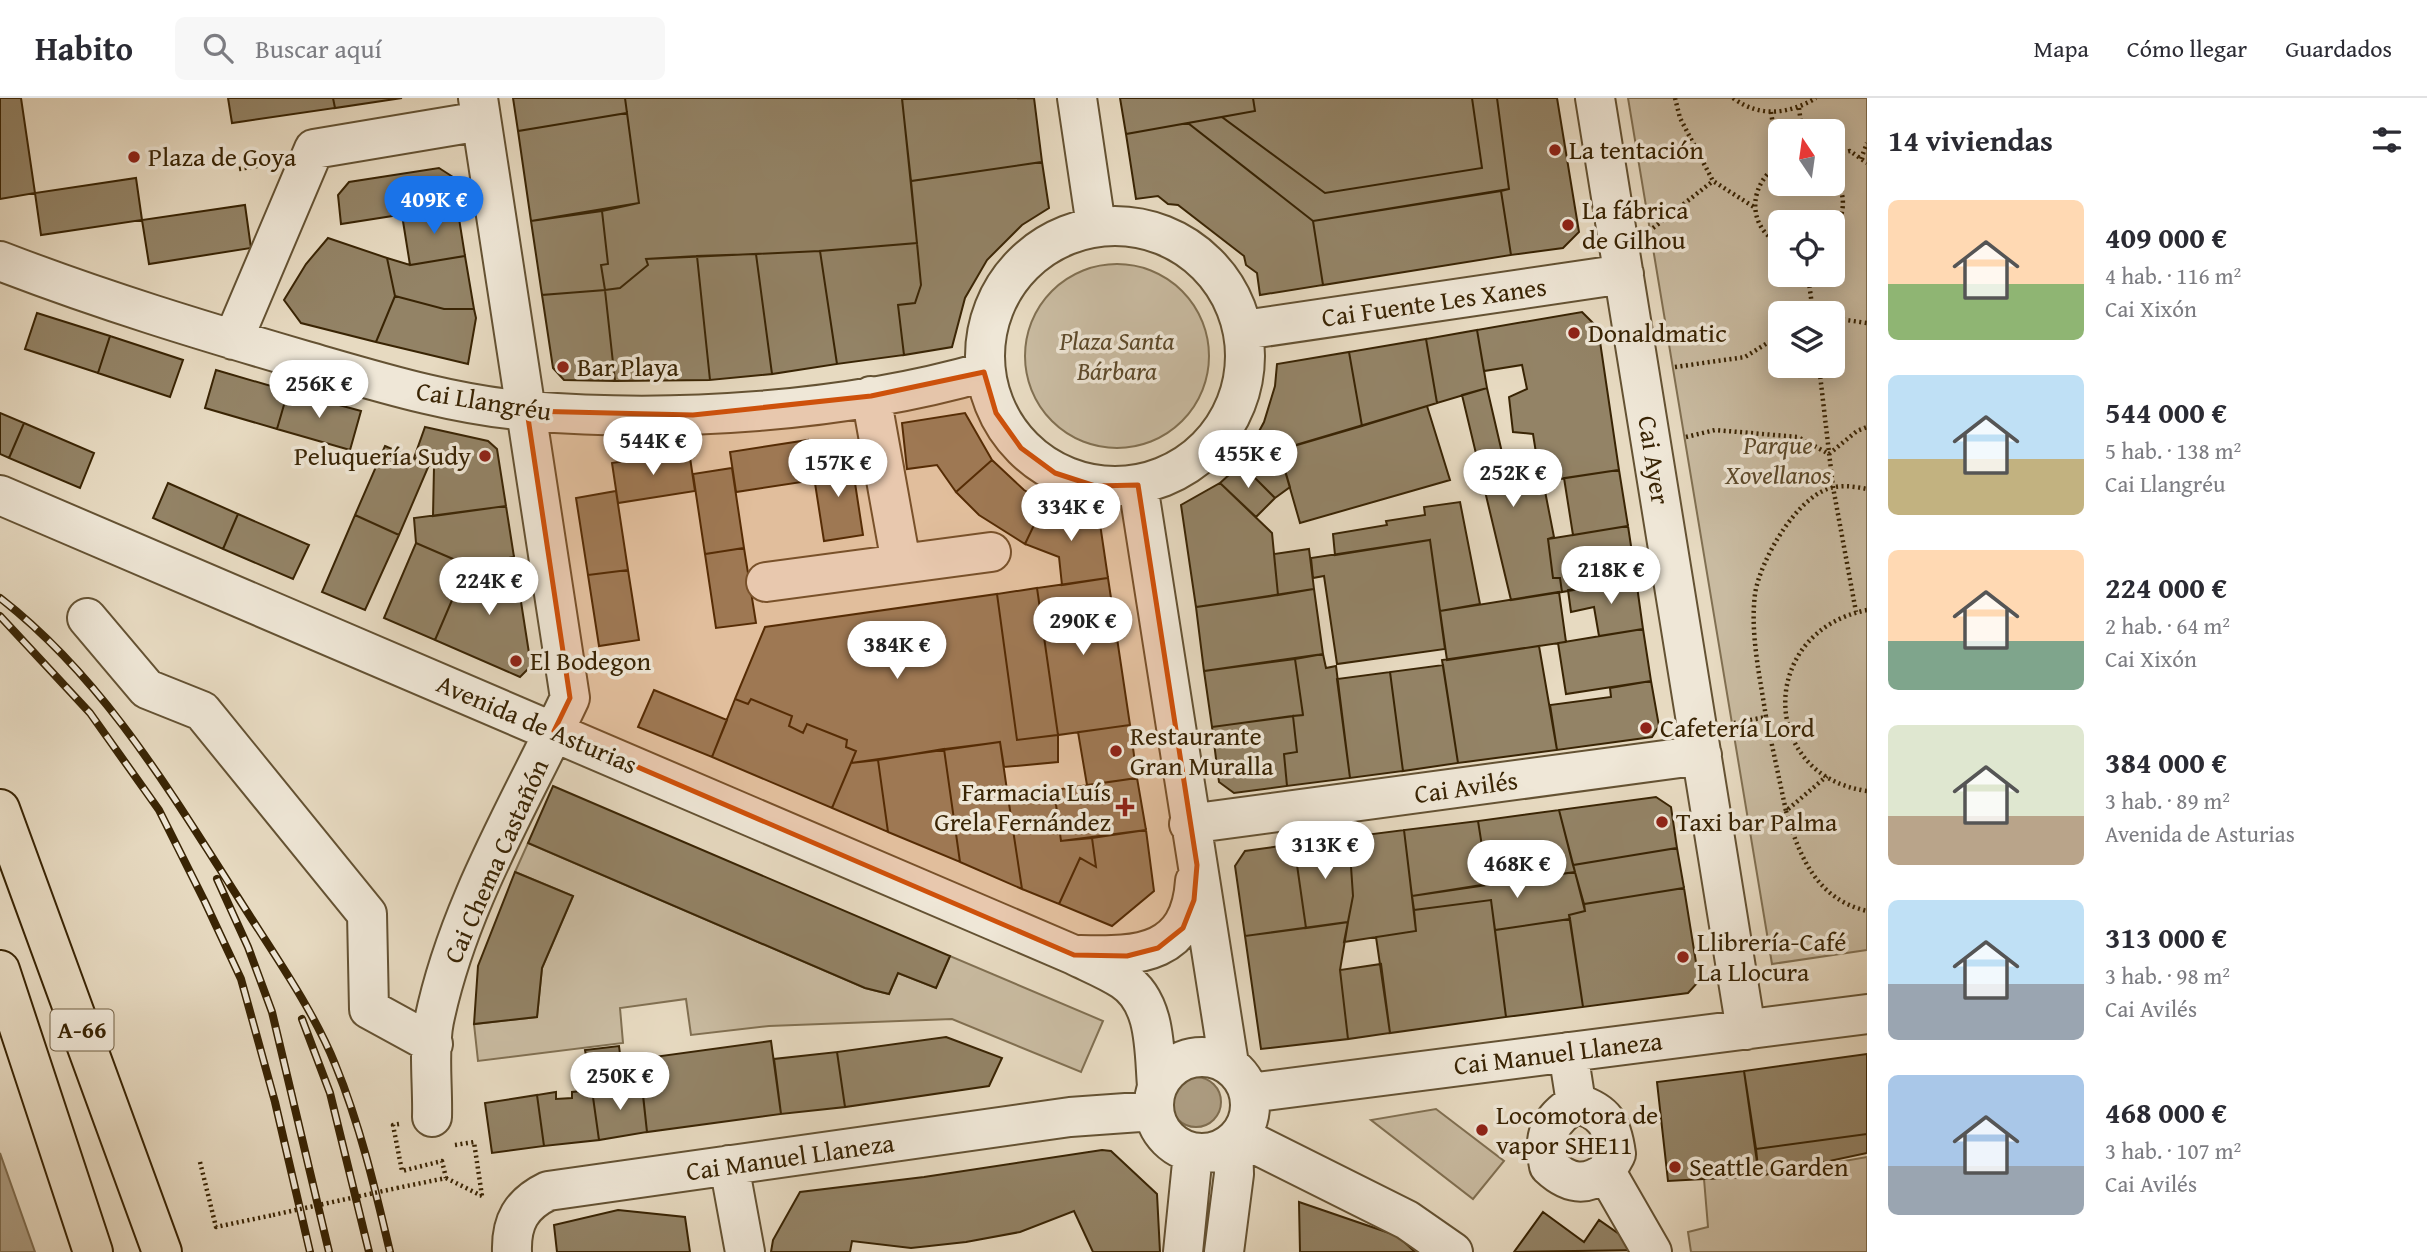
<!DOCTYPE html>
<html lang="es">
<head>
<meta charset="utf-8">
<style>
  body { margin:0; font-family:"Gentium Book Plus",serif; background:#f7f7f7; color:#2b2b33; height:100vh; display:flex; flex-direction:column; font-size:26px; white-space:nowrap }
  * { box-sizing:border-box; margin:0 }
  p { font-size:23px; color:#7c7c81 }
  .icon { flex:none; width:38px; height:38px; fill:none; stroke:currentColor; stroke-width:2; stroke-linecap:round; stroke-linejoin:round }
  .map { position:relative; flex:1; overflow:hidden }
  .side { display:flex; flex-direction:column; background:#fff; width:560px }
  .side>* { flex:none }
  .needle { width:46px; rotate:347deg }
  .buttons { position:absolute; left:1768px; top:21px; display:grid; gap:14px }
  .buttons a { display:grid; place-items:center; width:77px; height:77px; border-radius:10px; background:#fff; box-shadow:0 4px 18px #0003; font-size:35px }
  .price { position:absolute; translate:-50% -60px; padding:0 16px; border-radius:24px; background:#fff; color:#222; font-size:23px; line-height:46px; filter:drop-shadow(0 2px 4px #0008) }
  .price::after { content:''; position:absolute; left:50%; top:42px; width:21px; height:16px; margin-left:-10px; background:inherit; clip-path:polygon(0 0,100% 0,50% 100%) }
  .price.current { background:#1a73e8; color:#fff }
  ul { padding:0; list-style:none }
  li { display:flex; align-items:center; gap:21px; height:175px; padding:0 21px }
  li span { display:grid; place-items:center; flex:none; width:196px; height:140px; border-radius:10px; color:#555 }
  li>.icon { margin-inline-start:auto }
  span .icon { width:84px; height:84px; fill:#fffc; stroke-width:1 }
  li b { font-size:30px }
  h2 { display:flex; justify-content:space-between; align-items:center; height:84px; padding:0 21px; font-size:30px }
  header { display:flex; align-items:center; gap:42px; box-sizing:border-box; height:98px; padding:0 35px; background:#fff; border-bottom:2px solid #e1e1e2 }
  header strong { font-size:33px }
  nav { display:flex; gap:38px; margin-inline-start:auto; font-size:24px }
  .search { width:490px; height:63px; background:#f7f7f7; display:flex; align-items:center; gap:18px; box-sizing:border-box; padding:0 24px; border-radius:10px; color:#7c7c81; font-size:26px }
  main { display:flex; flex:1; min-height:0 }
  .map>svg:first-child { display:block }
  .green { fill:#c9bba1; stroke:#817052; stroke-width:2; fill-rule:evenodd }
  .water { fill:#ac9c81; stroke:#7e6c4f; stroke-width:2 }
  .building { fill:#938366; stroke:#392404; stroke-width:2 }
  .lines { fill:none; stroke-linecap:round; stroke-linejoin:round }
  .minor-casing { stroke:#645233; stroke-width:42 }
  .highway-casing { stroke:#392404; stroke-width:42 }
  .path { stroke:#392404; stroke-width:4.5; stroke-dasharray:2 3.5; stroke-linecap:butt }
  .minor { stroke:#efe7d7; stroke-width:38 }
  .highway { stroke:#e7dac1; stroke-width:38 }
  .rail-casing { stroke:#392404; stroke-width:8 }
  .rail { stroke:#efe7d7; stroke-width:5; stroke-dasharray:16; stroke-linecap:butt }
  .path-bridge { stroke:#392404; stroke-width:4.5; stroke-dasharray:2 3.5; stroke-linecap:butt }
  .marked { fill:#ce510b; fill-opacity:0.2; stroke:#ce510b; stroke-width:5; stroke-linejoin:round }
  .poi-dot { fill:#8f2418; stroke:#efe7d7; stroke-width:2.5 }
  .labels { text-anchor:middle; stroke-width:7; stroke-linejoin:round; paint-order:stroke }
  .shield { fill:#efe7d7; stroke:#705e43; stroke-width:2 }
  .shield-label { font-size:24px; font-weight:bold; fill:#392404 }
  .poi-label { font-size:26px; fill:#392404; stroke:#efe7d7; text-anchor:start }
  .street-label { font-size:26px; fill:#392404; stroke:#efe7d7 }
  .park-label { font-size:26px; font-style:italic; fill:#5d4a2b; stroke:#efe7d7 }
</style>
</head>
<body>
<header>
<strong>Habito</strong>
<div class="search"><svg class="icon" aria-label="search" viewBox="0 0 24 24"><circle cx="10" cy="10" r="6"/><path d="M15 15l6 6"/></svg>Buscar aquí</div>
<nav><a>Mapa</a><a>Cómo llegar</a><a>Guardados</a></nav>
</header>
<main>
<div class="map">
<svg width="1867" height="1154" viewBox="0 0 1867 1154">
  <rect width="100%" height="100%" fill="#e7dac1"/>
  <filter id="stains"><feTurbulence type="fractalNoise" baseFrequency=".00286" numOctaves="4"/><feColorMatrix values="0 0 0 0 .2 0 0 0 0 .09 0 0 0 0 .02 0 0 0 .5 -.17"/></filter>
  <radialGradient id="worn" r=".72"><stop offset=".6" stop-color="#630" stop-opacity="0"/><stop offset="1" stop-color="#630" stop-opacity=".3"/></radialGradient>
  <path class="green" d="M1628 0H1867V852L1772 866ZM1780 33H1832V86H1780ZM1780 124H1832V177H1780ZM1780 215H1832V268H1780Z
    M1025 258a92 92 0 1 1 184 0a92 92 0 1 1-184 0Z
    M528 745 865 890 889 896 898 875 936 890 950 858 1103 923 1081 974 952 921 769 928 691 937 686 901 620 910 623 945 478 963 474 926 537 919 542 870 573 798 515 774Z
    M1436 1011 1504 1063 1473 1101 1371 1022Z
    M1867 1059V1154H1691L1688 1134 1708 1129 1704 1081 1759 1078Z"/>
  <path class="water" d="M1171 1004a25 25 0 1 1 50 0a25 25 0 1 1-50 0Z
    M0 1055 35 1154H0Z"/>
  <path class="building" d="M0 0H21L35 95 0 101Z
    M228 0H333L335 10 232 25Z
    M333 0H402L335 10Z
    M513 0H625L627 15 518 33Z
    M625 0H902L917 145 820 153 646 161 648 167 620 190 605 192 601 167 608 166 602 113 639 105Z
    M1034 0 1042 64 911 83 902 1Z
    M1120 0H1253L1255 13 1126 36Z
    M1253 0H1472L1482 70 1325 95 1222 19 1255 13Z
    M1472 0H1497L1509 91 1313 123 1188 25 1222 19 1325 95 1482 70Z
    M1497 0H1557L1579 134 1563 150 1511 157 1501 93 1509 91Z
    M627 15 639 105 531 123 518 33Z
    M1188 25 1313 123 1323 187 1260 197 1257 175 1246 167 1244 158 1178 107 1168 106 1158 98 1136 101 1126 36Z
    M1042 64 1049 110 1022 127 987 162 965 200 952 249 904 257 898 207 915 205 921 187 911 83Z
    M439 70 453 79 457 108 341 126 338 97 349 84Z
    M136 80 142 122 41 137 35 95Z
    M1501 93 1511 157 1323 187 1313 123Z
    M245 107 251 150 149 166 142 122Z
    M457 108 465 158 410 167 402 117Z
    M602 113 608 166 601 167 605 192 542 197 531 123Z
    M328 140 387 160 395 198 376 244 301 225 284 202 306 166Z
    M917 145 921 187 915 205 898 207 904 257 837 266 820 153Z
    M820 153 837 266 772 276 756 156Z
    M756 156 772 276 710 282 697 158Z
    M465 158 474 211H444L395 198 387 160 410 167Z
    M697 158 710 282 615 283 605 192 620 190 648 167 646 161Z
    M605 192 615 283 564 282 553 270 542 197Z
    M395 198 444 211H474L476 220 468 266 376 244Z
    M1582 214 1598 230 1619 372 1521 387 1519 368 1537 361 1533 336 1513 334 1509 299 1527 291 1522 267 1484 273 1477 232Z
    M37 215 110 238 98 275 25 251Z
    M1477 232 1487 290 1437 305 1426 241Z
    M110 238 183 262 170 299 98 275Z
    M1426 241 1437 305 1362 328 1349 254Z
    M1349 254 1362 328 1243 363 1264 324 1275 288 1277 266Z
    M216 272 288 293 277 331 205 310Z
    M1487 290 1510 389 1543 383 1554 439 1548 441 1553 480H1560L1562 494 1511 502 1462 297Z
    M288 293 361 313 350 352 277 331Z
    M1427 308 1450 382 1300 425 1279 352Z
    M0 315 24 325 9 360 0 356Z
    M965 315 992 362 956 394 937 367 907 371 902 325Z
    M24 325 94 355 80 390 9 360Z
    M425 329 488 343 497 351 506 408 433 418 434 369 414 360Z
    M808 342 815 382 736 394 730 354Z
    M385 348 429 367 399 437 355 417Z
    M1279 352 1290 389 1275 400 1241 366Z
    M689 353 695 393 618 405 612 365Z
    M851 359 863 437 824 443 812 366Z
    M992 362 1024 392 1045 404 1025 446 979 417 956 394Z
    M1241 366 1275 400 1256 419 1220 385Z
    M732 370 744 450 705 456 693 376Z
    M1619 372 1628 428 1573 437 1564 380Z
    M168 385 238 416 223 451 153 420Z
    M1220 385 1272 435 1278 497 1196 509 1181 407Z
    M616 393 628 472 588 477 576 400Z
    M1045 404 1099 419 1108 480 1062 487 1059 459 1025 446Z
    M1460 404 1480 506 1440 513 1430 442 1335 457 1333 436 1387 427 1386 423 1425 417 1424 409Z
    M506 408 514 459 467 467 416 445 414 420Z
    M238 416 309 447 293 481 223 451Z
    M355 417 399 437 365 512 322 494Z
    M1628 428 1636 481 1562 494 1560 480H1553L1548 441Z
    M1430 442 1445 551 1337 566 1324 478 1313 480 1311 460Z
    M416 445 467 467 435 542 384 520Z
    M744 450 756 525 716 530 705 456Z
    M1309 451 1314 491 1278 497 1274 456Z
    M514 459 531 568 520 579 435 542 467 467Z
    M628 472 639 542 599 548 588 477Z
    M1108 480 1130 627 1058 637 1037 490Z
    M1636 481 1643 531 1599 538 1594 509 1571 514 1568 492Z
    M1037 490 1058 637 1017 642 997 496Z
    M1314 491 1323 556 1204 573 1196 509Z
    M1559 494 1566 544 1447 562 1440 513Z
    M997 496 1017 642 1058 637V664L1004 669 1000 644 851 665 856 653 846 649 847 642 807 626 803 635 789 628 792 618 751 601 748 606 735 601 765 529Z
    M1643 531 1651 583 1566 596 1558 545Z
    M1539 548 1557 652 1458 665 1442 562Z
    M1323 556 1326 570 1336 568 1350 680 1287 688 1284 656 1297 654 1293 618 1303 617 1295 561Z
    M1295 561 1303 617 1212 629 1204 573Z
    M1443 567 1458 665 1403 673 1390 574Z
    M1390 574 1403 673 1350 680 1337 581Z
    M1651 583 1659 628 1652 639 1557 652 1550 607 1611 599 1610 590Z
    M654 592 727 622 712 659 638 629Z
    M735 601 748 606 751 601 792 618 789 628 803 635 807 626 847 642 846 649 856 653 832 710 712 659Z
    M1293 618 1297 654 1284 656 1287 688 1234 695 1219 684 1212 629Z
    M1130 627 1137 680 1087 687 1078 634Z
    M1000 644 1008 699 1022 791 960 764 944 651Z
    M944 651 960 764 888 734 878 662Z
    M878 662 888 734 832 710 851 665Z
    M1137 680 1146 732 1061 743 1054 692Z
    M553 688 950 858 936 890 898 875 889 896 865 890 528 745Z
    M1054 692 1061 743 1092 740 1096 769 1080 760 1059 806 1022 791 1008 699Z
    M1656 699 1671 709 1677 750 1573 767 1559 712Z
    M1559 712 1575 774 1488 786 1478 723Z
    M1478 723 1488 786 1412 798 1404 732Z
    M1146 732 1154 793 1112 828 1059 806 1080 760 1096 769 1092 740Z
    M1404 732 1416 833 1344 844 1353 798 1349 739Z
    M1349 739 1353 798 1348 824 1306 830 1294 746Z
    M1294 746 1306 830 1245 838 1235 768 1245 753Z
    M1677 750 1684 790 1584 806 1573 767Z
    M515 774 573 798 542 870 537 919 474 926 478 868Z
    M1575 774 1585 813 1569 817 1570 821 1495 832 1491 802 1414 812 1412 798Z
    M1684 790 1699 883 1688 895 1583 909 1569 817 1585 813 1584 806Z
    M1491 802 1506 919 1390 935 1376 839 1416 833 1414 812Z
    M1570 821 1583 909 1506 919 1495 832Z
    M1348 824 1340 872 1348 941 1261 951 1245 838Z
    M1381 866 1390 935 1348 941 1340 872Z
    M946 939 1002 960 989 988 845 1009 837 954Z
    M771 943 781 1016 647 1034 639 961Z
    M619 948 622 972 640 970 642 987 592 992 585 952Z
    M837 954 845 1009 781 1016 774 961Z
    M1867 956V1036L1756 1051 1744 973Z
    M1744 973 1759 1078 1668 1083 1657 984Z
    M642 987 647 1034 599 1042 592 992Z
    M592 992 599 1042 544 1048 537 997 556 994V1001L572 1000V994Z
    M537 997 544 1048 492 1055 485 1005Z
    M1867 1036V1055L1759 1078 1756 1051Z
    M1102 1052 1111 1053 1157 1096 1160 1154H1093L1074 1113 1020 1134 966 1144 911 1150 852 1143 850 1154H771L773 1142 800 1094 924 1079Z
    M1299 1104 1398 1138 1415 1154H1300Z
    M618 1112 685 1119 690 1154H557L554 1127Z
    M1543 1114 1584 1144 1599 1122 1642 1152 1514 1154Z"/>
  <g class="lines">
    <defs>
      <path id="minor" d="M1077 0 1096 128
        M1595 0 1746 932
        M985 258a130 130 0 1 1 260 0a130 130 0 1 1-260 0Z
        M0 163C101 202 203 233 306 263 379 284 453 307 528 313 673 325 844 314 984 274
        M1244 232 1624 176
        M233 242 314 51 481 23
        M871 298 901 465
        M1138 387 1229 966
        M0 397 1074 857C1090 865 1108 872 1123 882 1157 904 1154 953 1157 988
        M766 484 991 454
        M87 520 147 591 202 613 367 816 369 911 433 946
        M1189 726 1702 657
        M1080 857C1140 859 1190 856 1195 783
        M1568 954 1576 1005C1605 1014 1612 1026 1616 1056L1606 1074 1652 1154
        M1154 1007a48 48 0 1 1 96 0a48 48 0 1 1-96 0Z
        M1249 995 1867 916
        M1576 1005C1550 1021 1542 1038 1549 1068 1568 1086 1585 1089 1606 1074
        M432 1019C433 988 428 952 434 923 458 807 521 705 570 600L478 0
        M1239 1038 1407 1122 1453 1154
        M729 1067 745 1154
        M512 1154C511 1124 521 1106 548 1093L1070 1019 1154 1013
        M1183 1154 1193 1055
        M1224 1154 1234 1076 1233 1044"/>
      <path id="highway" d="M0 711 162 1154
        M0 872 93 1154"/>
    </defs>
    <use href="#minor" class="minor-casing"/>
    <use href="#highway" class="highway-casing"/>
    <path class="path" d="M1675 0 1680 20 1713 83 1754 109
      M1733 0C1760 20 1789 16 1816 0
      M1799 10 1802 33
      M1771 14 1779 66
      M1832 57 1850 53 1867 65
      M1861 61 1867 45
      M1780 66C1748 85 1746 129 1780 146
      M239 71 269 66
      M1832 78C1848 95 1845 118 1832 135
      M1653 130 1713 83
      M1808 177 1813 215
      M1832 220 1867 225
      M1819 268 1833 389 1856 514
      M1675 269 1745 259 1780 237
      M1686 339 1715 332 1798 339 1829 356 1857 333 1867 329
      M1867 512C1757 534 1759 678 1867 693
      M1766 619 1786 713 1827 678
      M1734 625 1766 619C1760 579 1750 536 1755 496 1760 462 1799 394 1835 389 1845 387 1857 389 1867 391
      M1786 713C1799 757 1816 801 1867 813
      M399 1026 393 1027 402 1073 442 1063 446 1080
      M455 1047 474 1044 482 1098
      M200 1064 216 1129 273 1117
      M446 1080 482 1098
      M397 1090 446 1080"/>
    <use href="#minor" class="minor"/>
    <use href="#highway" class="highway"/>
    <defs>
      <path id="rail" d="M0 500C103 580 170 693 239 801 271 852 313 911 335 966 360 1027 375 1090 390 1154
        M0 518 90 615 159 712 205 804 241 881 275 1004 310 1154
        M217 781 248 849 272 914 329 1154
        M302 921 330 995 369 1154"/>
    </defs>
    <use href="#rail" class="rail-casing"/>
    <use href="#rail" class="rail"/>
    <path class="path-bridge" d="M273 1117 397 1090"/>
  </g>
  <path class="marked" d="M984 274 996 315 1021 350 1055 375 1095 388 1138 387 1197 767 1194 802 1183 830 1158 850 1127 858 1074 857 554 633 570 600 527 313 693 317 871 298Z"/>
  <g class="poi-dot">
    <circle cx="1555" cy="52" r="7"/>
    <circle cx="134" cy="59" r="7"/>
    <circle cx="1568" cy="127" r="7"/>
    <circle cx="1574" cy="235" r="7"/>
    <circle cx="563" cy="269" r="7"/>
    <circle cx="485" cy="358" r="7"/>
    <circle cx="516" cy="563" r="7"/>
    <circle cx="1646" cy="630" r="7"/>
    <circle cx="1116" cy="653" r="7"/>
    <path d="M1121.5 698.5h7v7h7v7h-7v7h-7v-7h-7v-7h7z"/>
    <circle cx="1662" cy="724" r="7"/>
    <circle cx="1683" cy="859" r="7"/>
    <circle cx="1482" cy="1032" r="7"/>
    <circle cx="1675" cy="1069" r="7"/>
  </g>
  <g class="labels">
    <rect class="shield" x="50.5" y="911.5" width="63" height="41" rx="5"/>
    <g class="shield-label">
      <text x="82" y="940">A-66</text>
    </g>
    <g class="poi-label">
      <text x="1569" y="61">La tentación</text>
      <text x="148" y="68">Plaza de Goya</text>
      <text x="1582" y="121">La fábrica<tspan x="1582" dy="30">de Gilhou</tspan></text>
      <text x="1588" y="244">Donaldmatic</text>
      <text x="577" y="278">Bar Playa</text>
      <text x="471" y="367" text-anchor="end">Peluquería Sudy</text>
      <text x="530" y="572">El Bodegon</text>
      <text x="1660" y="639">Cafetería Lord</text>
      <text x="1130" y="647">Restaurante<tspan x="1130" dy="30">Gran Muralla</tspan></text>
      <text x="1111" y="703" text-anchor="end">Farmacia Luís<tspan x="1111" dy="30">Grela Fernández</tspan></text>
      <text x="1676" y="733">Taxi bar Palma</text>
      <text x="1697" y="853">Llibrería-Café<tspan x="1697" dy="30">La Llocura</tspan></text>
      <text x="1496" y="1026">Locomotora de<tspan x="1496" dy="30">vapor SHE11</tspan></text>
      <text x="1689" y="1078">Seattle Garden</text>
    </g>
    <g class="street-label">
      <text transform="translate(1434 204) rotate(-8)" y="9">Cai Fuente Les Xanes</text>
      <text transform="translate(484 303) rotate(9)" y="9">Cai Llangréu</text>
      <text transform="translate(1654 362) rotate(81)" y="9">Cai Ayer</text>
      <text transform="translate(537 626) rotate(23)" y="9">Avenida de Asturias</text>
      <text transform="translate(1466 689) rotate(-8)" y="9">Cai Avilés</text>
      <text transform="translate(496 763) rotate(-66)" y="9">Cai Chema Castañón</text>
      <text transform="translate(1558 955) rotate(-7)" y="9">Cai Manuel Llaneza</text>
      <text transform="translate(790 1059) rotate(-8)" y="9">Cai Manuel Llaneza</text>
    </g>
    <g class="park-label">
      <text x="1117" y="252">Plaza Santa<tspan x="1117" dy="30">Bárbara</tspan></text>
      <text x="1778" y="356">Parque<tspan x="1778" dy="30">Xovellanos</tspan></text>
    </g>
  </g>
  <rect width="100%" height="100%" filter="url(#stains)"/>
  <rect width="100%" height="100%" fill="url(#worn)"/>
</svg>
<div class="buttons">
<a><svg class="needle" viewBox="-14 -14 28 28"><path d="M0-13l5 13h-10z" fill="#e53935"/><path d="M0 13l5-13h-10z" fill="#7c7c81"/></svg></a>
<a><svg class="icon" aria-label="locate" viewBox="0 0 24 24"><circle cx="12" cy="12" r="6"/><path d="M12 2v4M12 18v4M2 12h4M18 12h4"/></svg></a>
<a><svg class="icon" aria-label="layers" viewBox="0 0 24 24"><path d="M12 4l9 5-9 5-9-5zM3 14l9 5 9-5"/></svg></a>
</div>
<b class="price current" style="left:434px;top:138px">409K €</b>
<b class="price" style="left:319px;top:322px">256K €</b>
<b class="price" style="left:653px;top:379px">544K €</b>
<b class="price" style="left:1248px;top:392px">455K €</b>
<b class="price" style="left:838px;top:401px">157K €</b>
<b class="price" style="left:1513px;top:411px">252K €</b>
<b class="price" style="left:1071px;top:445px">334K €</b>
<b class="price" style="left:1611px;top:508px">218K €</b>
<b class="price" style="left:489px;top:519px">224K €</b>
<b class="price" style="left:1083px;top:559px">290K €</b>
<b class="price" style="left:897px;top:583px">384K €</b>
<b class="price" style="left:1325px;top:783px">313K €</b>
<b class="price" style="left:1517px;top:802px">468K €</b>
<b class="price" style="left:620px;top:1014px">250K €</b>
</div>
<section class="side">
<h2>14 viviendas<svg class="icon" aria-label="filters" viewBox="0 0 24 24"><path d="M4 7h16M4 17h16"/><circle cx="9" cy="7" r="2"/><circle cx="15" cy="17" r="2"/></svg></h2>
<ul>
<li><span style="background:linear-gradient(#ffd9b3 60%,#8fb573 0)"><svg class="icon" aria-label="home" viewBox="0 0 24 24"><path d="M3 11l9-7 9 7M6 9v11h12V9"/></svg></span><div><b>409 000 €</b><p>4 hab. · 116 m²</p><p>Cai Xixón</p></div></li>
<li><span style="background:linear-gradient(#bfe0f5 60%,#c2b280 0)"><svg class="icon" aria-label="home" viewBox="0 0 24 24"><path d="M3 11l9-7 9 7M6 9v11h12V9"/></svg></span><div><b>544 000 €</b><p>5 hab. · 138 m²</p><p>Cai Llangréu</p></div></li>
<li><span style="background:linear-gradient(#ffd9b3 65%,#7fa58c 0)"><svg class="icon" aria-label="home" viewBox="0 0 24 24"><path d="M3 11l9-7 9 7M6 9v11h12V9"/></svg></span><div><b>224 000 €</b><p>2 hab. · 64 m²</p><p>Cai Xixón</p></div></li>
<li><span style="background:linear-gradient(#dfe7d0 65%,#b9a48a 0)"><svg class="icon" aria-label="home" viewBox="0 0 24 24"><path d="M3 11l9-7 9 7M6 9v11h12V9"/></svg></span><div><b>384 000 €</b><p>3 hab. · 89 m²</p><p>Avenida de Asturias</p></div></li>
<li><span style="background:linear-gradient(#bfe0f5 60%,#9aa5b1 0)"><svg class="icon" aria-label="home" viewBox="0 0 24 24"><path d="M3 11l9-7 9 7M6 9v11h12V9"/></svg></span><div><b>313 000 €</b><p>3 hab. · 98 m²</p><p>Cai Avilés</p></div></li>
<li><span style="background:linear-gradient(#a9c7e8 65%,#9aa5b1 0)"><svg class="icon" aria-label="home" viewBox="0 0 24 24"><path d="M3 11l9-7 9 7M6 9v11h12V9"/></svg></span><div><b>468 000 €</b><p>3 hab. · 107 m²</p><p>Cai Avilés</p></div></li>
</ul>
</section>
</main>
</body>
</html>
